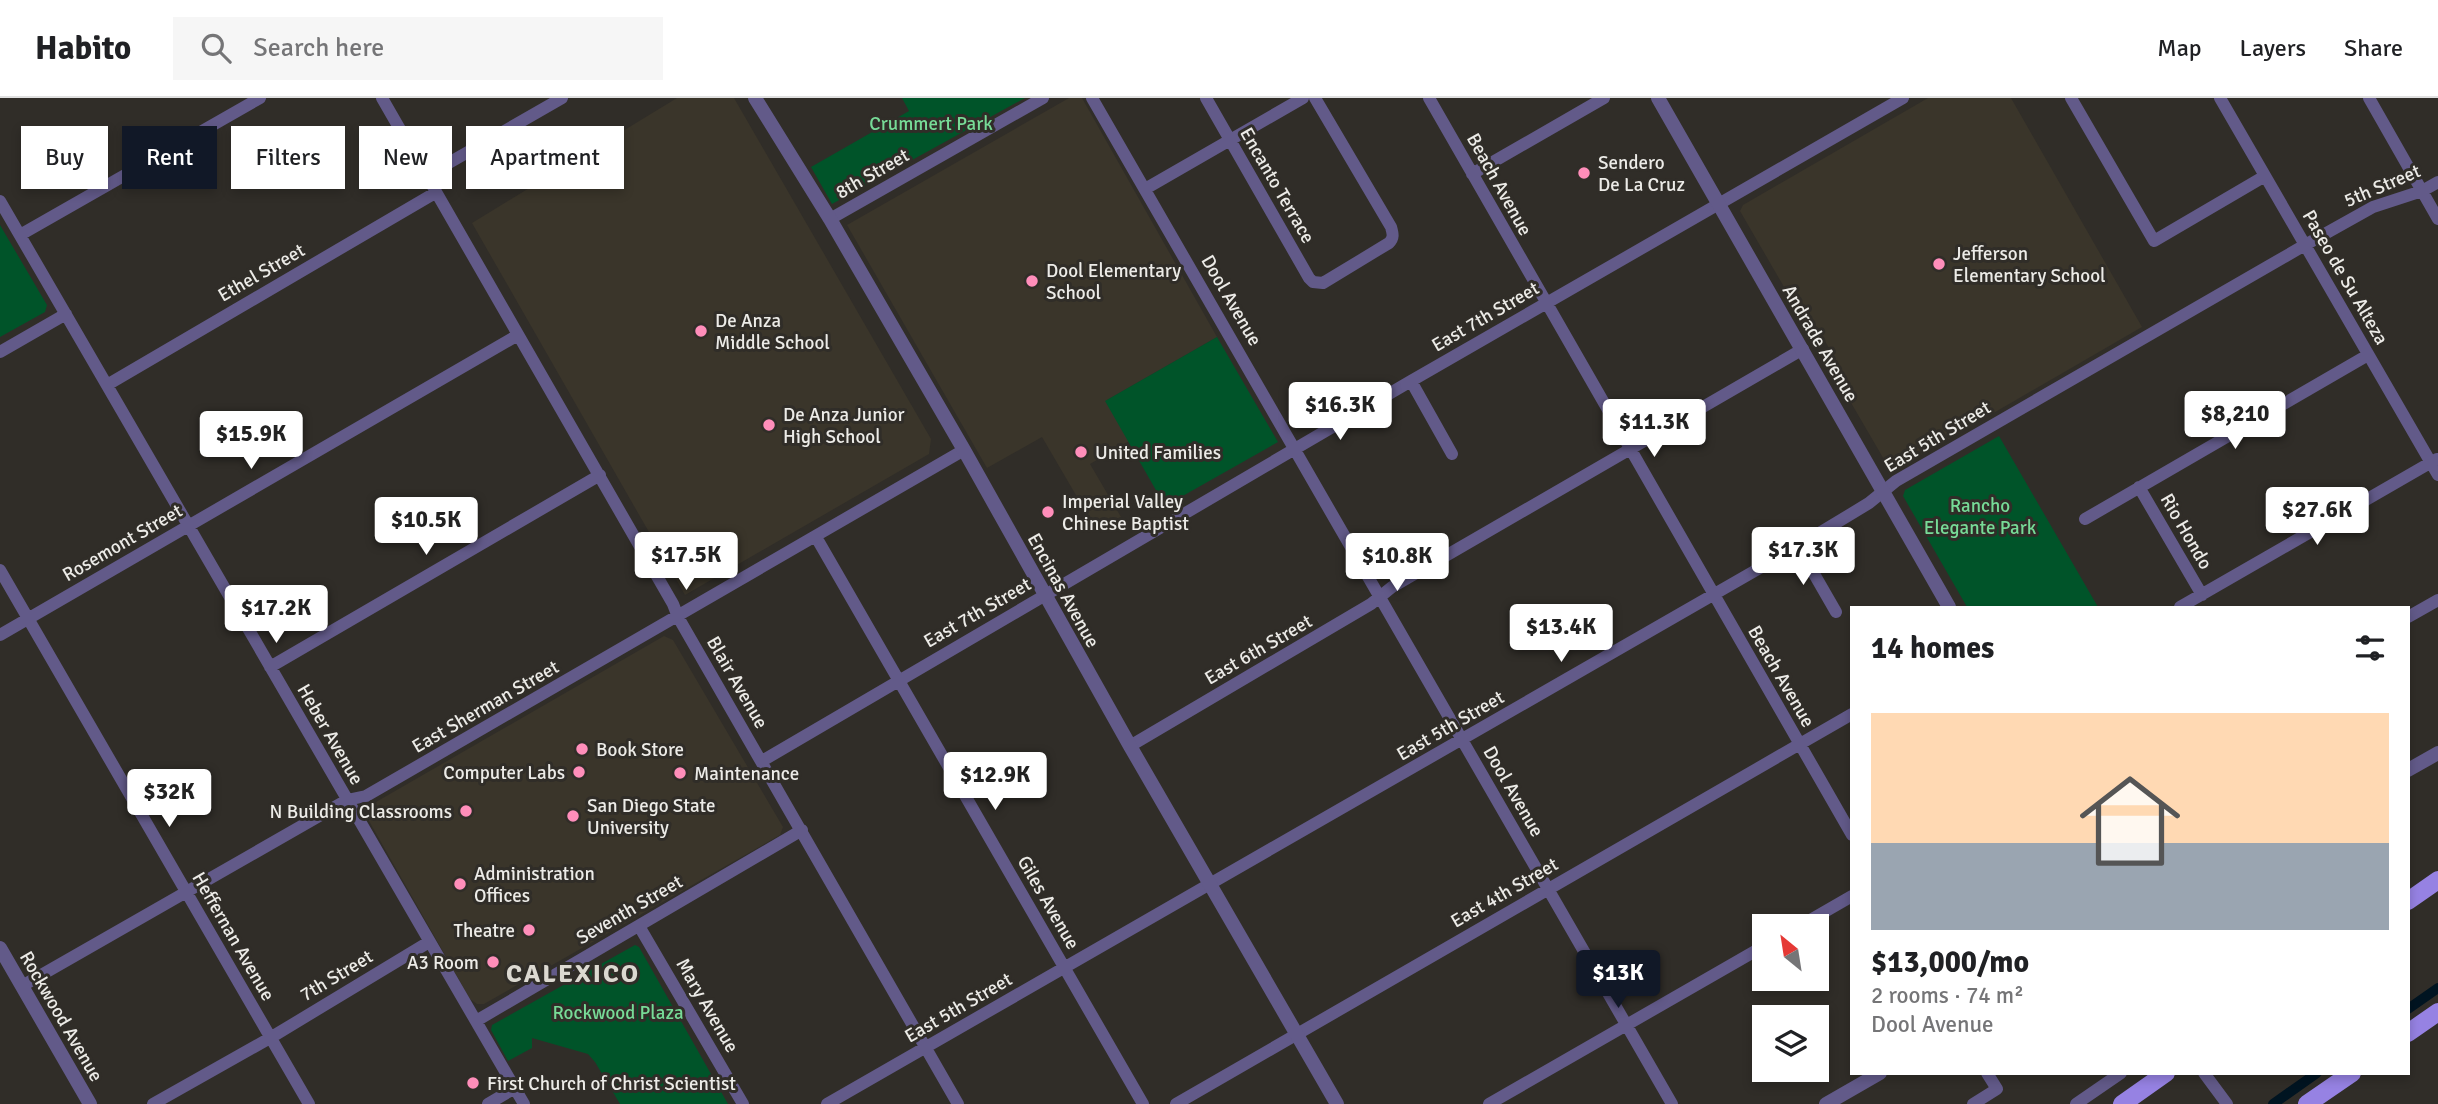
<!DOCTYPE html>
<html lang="en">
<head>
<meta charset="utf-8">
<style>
  body { margin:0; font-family:Signika,sans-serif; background:#f6f6f6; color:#202124; height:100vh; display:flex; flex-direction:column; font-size:26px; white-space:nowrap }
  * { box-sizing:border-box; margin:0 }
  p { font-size:23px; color:#757577 }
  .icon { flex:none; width:38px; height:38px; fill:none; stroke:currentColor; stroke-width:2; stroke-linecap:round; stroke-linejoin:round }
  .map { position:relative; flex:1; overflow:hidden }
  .sheet { position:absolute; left:1850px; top:508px; width:560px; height:469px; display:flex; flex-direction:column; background:#fff; border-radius:0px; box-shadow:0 4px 10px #0003 }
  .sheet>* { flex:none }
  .banner { position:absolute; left:21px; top:28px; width:665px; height:63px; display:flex; gap:14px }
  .needle { width:46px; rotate:330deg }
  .fabs { position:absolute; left:1752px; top:816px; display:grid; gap:14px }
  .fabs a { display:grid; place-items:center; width:77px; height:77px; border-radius:0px; background:#fff; box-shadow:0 4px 10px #0003; font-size:35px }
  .price { position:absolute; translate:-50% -60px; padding:0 16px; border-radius:7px; background:#fff; color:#222; font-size:23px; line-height:46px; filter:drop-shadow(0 2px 4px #0008) }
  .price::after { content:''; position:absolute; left:50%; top:42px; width:21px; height:16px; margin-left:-10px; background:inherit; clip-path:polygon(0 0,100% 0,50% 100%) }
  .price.current { background:#111827; color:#fff }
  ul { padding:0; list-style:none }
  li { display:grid; align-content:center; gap:14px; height:371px; padding:0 21px }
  li span { display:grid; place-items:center; height:217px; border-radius:0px; color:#555 }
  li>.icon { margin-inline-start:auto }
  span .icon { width:126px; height:126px; fill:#fffc; stroke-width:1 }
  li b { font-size:30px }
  h2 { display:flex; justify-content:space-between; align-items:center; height:84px; padding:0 21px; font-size:30px }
  .pill { padding:0 24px; border-radius:0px; background:#fff; box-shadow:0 4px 10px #0003; font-size:24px; line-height:63px }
  .pill.current { background:#111827; color:#fff }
  header { display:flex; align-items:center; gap:42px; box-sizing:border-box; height:98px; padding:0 35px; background:#fff; border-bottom:2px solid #e0e0e0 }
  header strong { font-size:33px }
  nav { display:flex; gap:38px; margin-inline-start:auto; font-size:24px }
  .search { width:490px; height:63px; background:#f6f6f6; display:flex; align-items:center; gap:18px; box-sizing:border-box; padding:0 24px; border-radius:0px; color:#757577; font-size:26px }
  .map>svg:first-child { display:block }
  .built { fill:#3a352a }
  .green { fill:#005429 }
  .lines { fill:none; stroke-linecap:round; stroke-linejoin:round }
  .canal { stroke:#001421; stroke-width:10 }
  .minor { stroke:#625a89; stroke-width:12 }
  .tertiary { stroke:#625a89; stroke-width:14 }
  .primary { stroke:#9682e3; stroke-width:18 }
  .poi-dot { fill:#ff8eba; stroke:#302d28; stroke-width:2.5 }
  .labels { text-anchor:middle; stroke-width:6; stroke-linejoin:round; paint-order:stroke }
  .park-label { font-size:19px; fill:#77db97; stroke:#302d28 }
  .poi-label { font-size:19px; fill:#ecebe7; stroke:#302d28; text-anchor:start }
  .street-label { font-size:19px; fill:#ecebe7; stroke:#302d28 }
  .district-label { font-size:26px; font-weight:bold; letter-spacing:2px; fill:#dcd9d1; stroke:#302d28 }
</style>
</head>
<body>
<header>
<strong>Habito</strong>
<div class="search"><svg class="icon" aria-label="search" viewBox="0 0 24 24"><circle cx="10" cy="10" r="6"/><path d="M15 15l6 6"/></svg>Search here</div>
<nav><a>Map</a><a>Layers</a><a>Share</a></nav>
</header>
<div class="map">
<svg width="2438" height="1006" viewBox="0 0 2438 1006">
  <rect width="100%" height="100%" fill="#302d28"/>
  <path class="built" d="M677 0H734L931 341 929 356 685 497 472 125Z
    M1069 0H1082L1217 239 1107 302 1131 342 1090 366 1121 419 1097 433 1042 339 987 370 847 127Z
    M1928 0H2011L2142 229 1897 371 1889 370 1843 291 1842 272 1816 228 1802 220 1740 113 1743 107Z
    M664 538 673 542 783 729 780 737 484 906H477L470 901 369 723V713L376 704Z"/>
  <path class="green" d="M902 0H1025L832 106 811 69 909 13Z
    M0 127 47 207 45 214 0 239Z
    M1217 239 1278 344 1165 408 1105 303Z
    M1999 338 2098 509H1967L1903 398 1905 392Z
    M635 847 639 849 728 1006H620L595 964 588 956 532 940V950L508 963 491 932 492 927Z"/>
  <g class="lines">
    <path class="canal" d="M2408 911 2438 890
      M2273 1006 2317 975"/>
    <path class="minor" d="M382 0 673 506 678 519 958 1006
      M1092 0 1672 1006
      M1206 0 1309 180 1313 184 1323 185 1389 145C1394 140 1393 136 1391 129L1315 0
      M1429 0 1852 737
      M2071 0 2154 143 2265 78
      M2220 0 2438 377
      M2369 0 2438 121
      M1472 76 1604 0
      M426 78 562 0
      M1145 91 1303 0
      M0 103 524 1006
      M830 121 1043 0
      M20 137 260 0
      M0 254 66 216
      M1411 283 1452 356
      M107 287 435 95
      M2139 389 2202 497
      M2085 421 2368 257
      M816 439 1143 1006
      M1798 448 1836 514
      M0 472 309 1006
      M2180 509 2437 361
      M2408 519 2438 502
      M0 537 518 237
      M270 569 600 377
      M1130 648 1371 506 1392 489 1803 251
      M762 663 1411 283 1903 0
      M639 828 743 1006
      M1800 828 1852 798
      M22 888 347 702 366 698 964 352
      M476 923 802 732
      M2204 975 2227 1006
      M153 1006 270 940 429 844
      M488 1006 515 990
      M827 1006 1798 448 1869 405 1896 383 2305 147 2373 109 2422 93 2438 84
      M1176 1006 1852 616
      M1489 1006 1764 848
      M1973 1006 1997 991 1987 975
      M2076 1006 2121 975"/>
    <path class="tertiary" d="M755 0 830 121 964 352 1130 648 1337 1006
      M1658 0 1949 509
      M2408 672 2438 655
      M0 850 90 1006
      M1826 1006 1880 975"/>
    <path class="primary" d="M2408 803 2438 782
      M2408 935 2438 914
      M2122 1006 2166 975
      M2307 1006 2352 975"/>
  </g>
  <g class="poi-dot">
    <circle cx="1584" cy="75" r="7"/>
    <circle cx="1939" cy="166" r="7"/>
    <circle cx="1032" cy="183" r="7"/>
    <circle cx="701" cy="233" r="7"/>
    <circle cx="769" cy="327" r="7"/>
    <circle cx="1081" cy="354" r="7"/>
    <circle cx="1048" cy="414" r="7"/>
    <circle cx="582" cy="651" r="7"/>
    <circle cx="579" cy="674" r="7"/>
    <circle cx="680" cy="675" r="7"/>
    <circle cx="466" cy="713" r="7"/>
    <circle cx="573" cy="718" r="7"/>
    <circle cx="460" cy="786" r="7"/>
    <circle cx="529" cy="832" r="7"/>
    <circle cx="493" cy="864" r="7"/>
    <circle cx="473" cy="985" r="7"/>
  </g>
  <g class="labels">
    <g class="park-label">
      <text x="931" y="32">Crummert Park</text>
      <text x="1980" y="414">Rancho<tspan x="1980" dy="22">Elegante Park</tspan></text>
      <text x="618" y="921">Rockwood Plaza</text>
    </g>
    <g class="poi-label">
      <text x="1598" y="71">Sendero<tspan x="1598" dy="22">De La Cruz</tspan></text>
      <text x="1953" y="162">Jefferson<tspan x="1953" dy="22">Elementary School</tspan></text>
      <text x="1046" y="179">Dool Elementary<tspan x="1046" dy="22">School</tspan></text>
      <text x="715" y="229">De Anza<tspan x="715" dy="22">Middle School</tspan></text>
      <text x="783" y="323">De Anza Junior<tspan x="783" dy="22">High School</tspan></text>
      <text x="1095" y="361">United Families</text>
      <text x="1062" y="410">Imperial Valley<tspan x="1062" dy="22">Chinese Baptist</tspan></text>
      <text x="596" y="658">Book Store</text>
      <text x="565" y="681" text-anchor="end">Computer Labs</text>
      <text x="694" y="682">Maintenance</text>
      <text x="587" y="714">San Diego State<tspan x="587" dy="22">University</tspan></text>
      <text x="452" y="720" text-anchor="end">N Building Classrooms</text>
      <text x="474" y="782">Administration<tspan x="474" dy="22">Offices</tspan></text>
      <text x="515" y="839" text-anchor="end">Theatre</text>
      <text x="479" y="871" text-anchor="end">A3 Room</text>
      <text x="487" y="992">First Church of Christ Scientist</text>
    </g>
    <g class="street-label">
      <text transform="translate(872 75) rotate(-30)" y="7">8th Street</text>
      <text transform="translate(1500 86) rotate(61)" y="7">Beach Avenue</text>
      <text transform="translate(1278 87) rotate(60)" y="7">Encanto Terrace</text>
      <text transform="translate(2382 87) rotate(-23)" y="7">5th Street</text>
      <text transform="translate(261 174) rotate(-30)" y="7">Ethel Street</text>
      <text transform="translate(2346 179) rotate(60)" y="7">Paseo de Su Alteza</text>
      <text transform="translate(1232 202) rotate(60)" y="7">Dool Avenue</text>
      <text transform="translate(1485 218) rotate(-30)" y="7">East 7th Street</text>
      <text transform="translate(1821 245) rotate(60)" y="7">Andrade Avenue</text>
      <text transform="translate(1937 338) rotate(-31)" y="7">East 5th Street</text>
      <text transform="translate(2187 433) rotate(60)" y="7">Rio Hondo</text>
      <text transform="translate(122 444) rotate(-30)" y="7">Rosemont Street</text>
      <text transform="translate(1064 492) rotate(61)" y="7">Encinas Avenue</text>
      <text transform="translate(977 514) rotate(-30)" y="7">East 7th Street</text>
      <text transform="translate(1258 551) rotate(-30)" y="7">East 6th Street</text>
      <text transform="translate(1782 578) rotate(60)" y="7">Beach Avenue</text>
      <text transform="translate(738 584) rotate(60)" y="7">Blair Avenue</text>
      <text transform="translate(485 608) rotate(-30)" y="7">East Sherman Street</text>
      <text transform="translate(1450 627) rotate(-30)" y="7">East 5th Street</text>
      <text transform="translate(331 636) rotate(60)" y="7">Heber Avenue</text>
      <text transform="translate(1514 693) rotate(60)" y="7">Dool Avenue</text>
      <text transform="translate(1504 794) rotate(-30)" y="7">East 4th Street</text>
      <text transform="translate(1049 804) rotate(60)" y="7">Giles Avenue</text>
      <text transform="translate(629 811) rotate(-30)" y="7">Seventh Street</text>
      <text transform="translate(234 838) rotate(60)" y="7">Heffernan Avenue</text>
      <text transform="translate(336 877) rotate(-31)" y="7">7th Street</text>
      <text transform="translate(708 907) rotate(60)" y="7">Mary Avenue</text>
      <text transform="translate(958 909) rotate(-30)" y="7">East 5th Street</text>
      <text transform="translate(62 918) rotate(60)" y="7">Rockwood Avenue</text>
    </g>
    <g class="district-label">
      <text x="573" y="884">CALEXICO</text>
    </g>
  </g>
</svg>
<div class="fabs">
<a><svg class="needle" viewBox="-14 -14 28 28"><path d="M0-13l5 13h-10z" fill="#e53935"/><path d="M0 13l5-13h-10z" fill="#757577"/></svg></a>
<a><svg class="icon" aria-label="layers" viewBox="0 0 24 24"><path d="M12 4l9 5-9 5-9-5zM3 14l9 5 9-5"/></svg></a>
</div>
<b class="price" style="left:1340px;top:344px">$16.3K</b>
<b class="price" style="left:2235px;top:353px">$8,210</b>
<b class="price" style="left:1654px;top:361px">$11.3K</b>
<b class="price" style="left:251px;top:373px">$15.9K</b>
<b class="price" style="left:2317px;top:449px">$27.6K</b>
<b class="price" style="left:426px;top:459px">$10.5K</b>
<b class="price" style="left:1803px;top:489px">$17.3K</b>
<b class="price" style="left:686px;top:494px">$17.5K</b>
<b class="price" style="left:1397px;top:495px">$10.8K</b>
<b class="price" style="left:276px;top:547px">$17.2K</b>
<b class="price" style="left:1561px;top:566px">$13.4K</b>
<b class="price" style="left:995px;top:714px">$12.9K</b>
<b class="price" style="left:169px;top:731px">$32K</b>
<b class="price current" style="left:1618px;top:912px">$13K</b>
<div class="banner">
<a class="pill">Buy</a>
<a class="pill current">Rent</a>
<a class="pill">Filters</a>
<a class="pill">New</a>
<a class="pill">Apartment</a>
</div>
<section class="sheet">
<h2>14 homes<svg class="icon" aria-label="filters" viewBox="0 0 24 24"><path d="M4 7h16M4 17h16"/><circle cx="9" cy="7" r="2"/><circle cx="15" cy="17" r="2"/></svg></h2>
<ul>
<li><span style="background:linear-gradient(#ffd9b3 60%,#9aa5b1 0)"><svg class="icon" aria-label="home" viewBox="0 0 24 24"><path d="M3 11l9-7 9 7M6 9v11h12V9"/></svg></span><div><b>$13,000/mo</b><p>2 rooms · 74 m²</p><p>Dool Avenue</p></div></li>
</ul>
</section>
</div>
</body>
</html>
